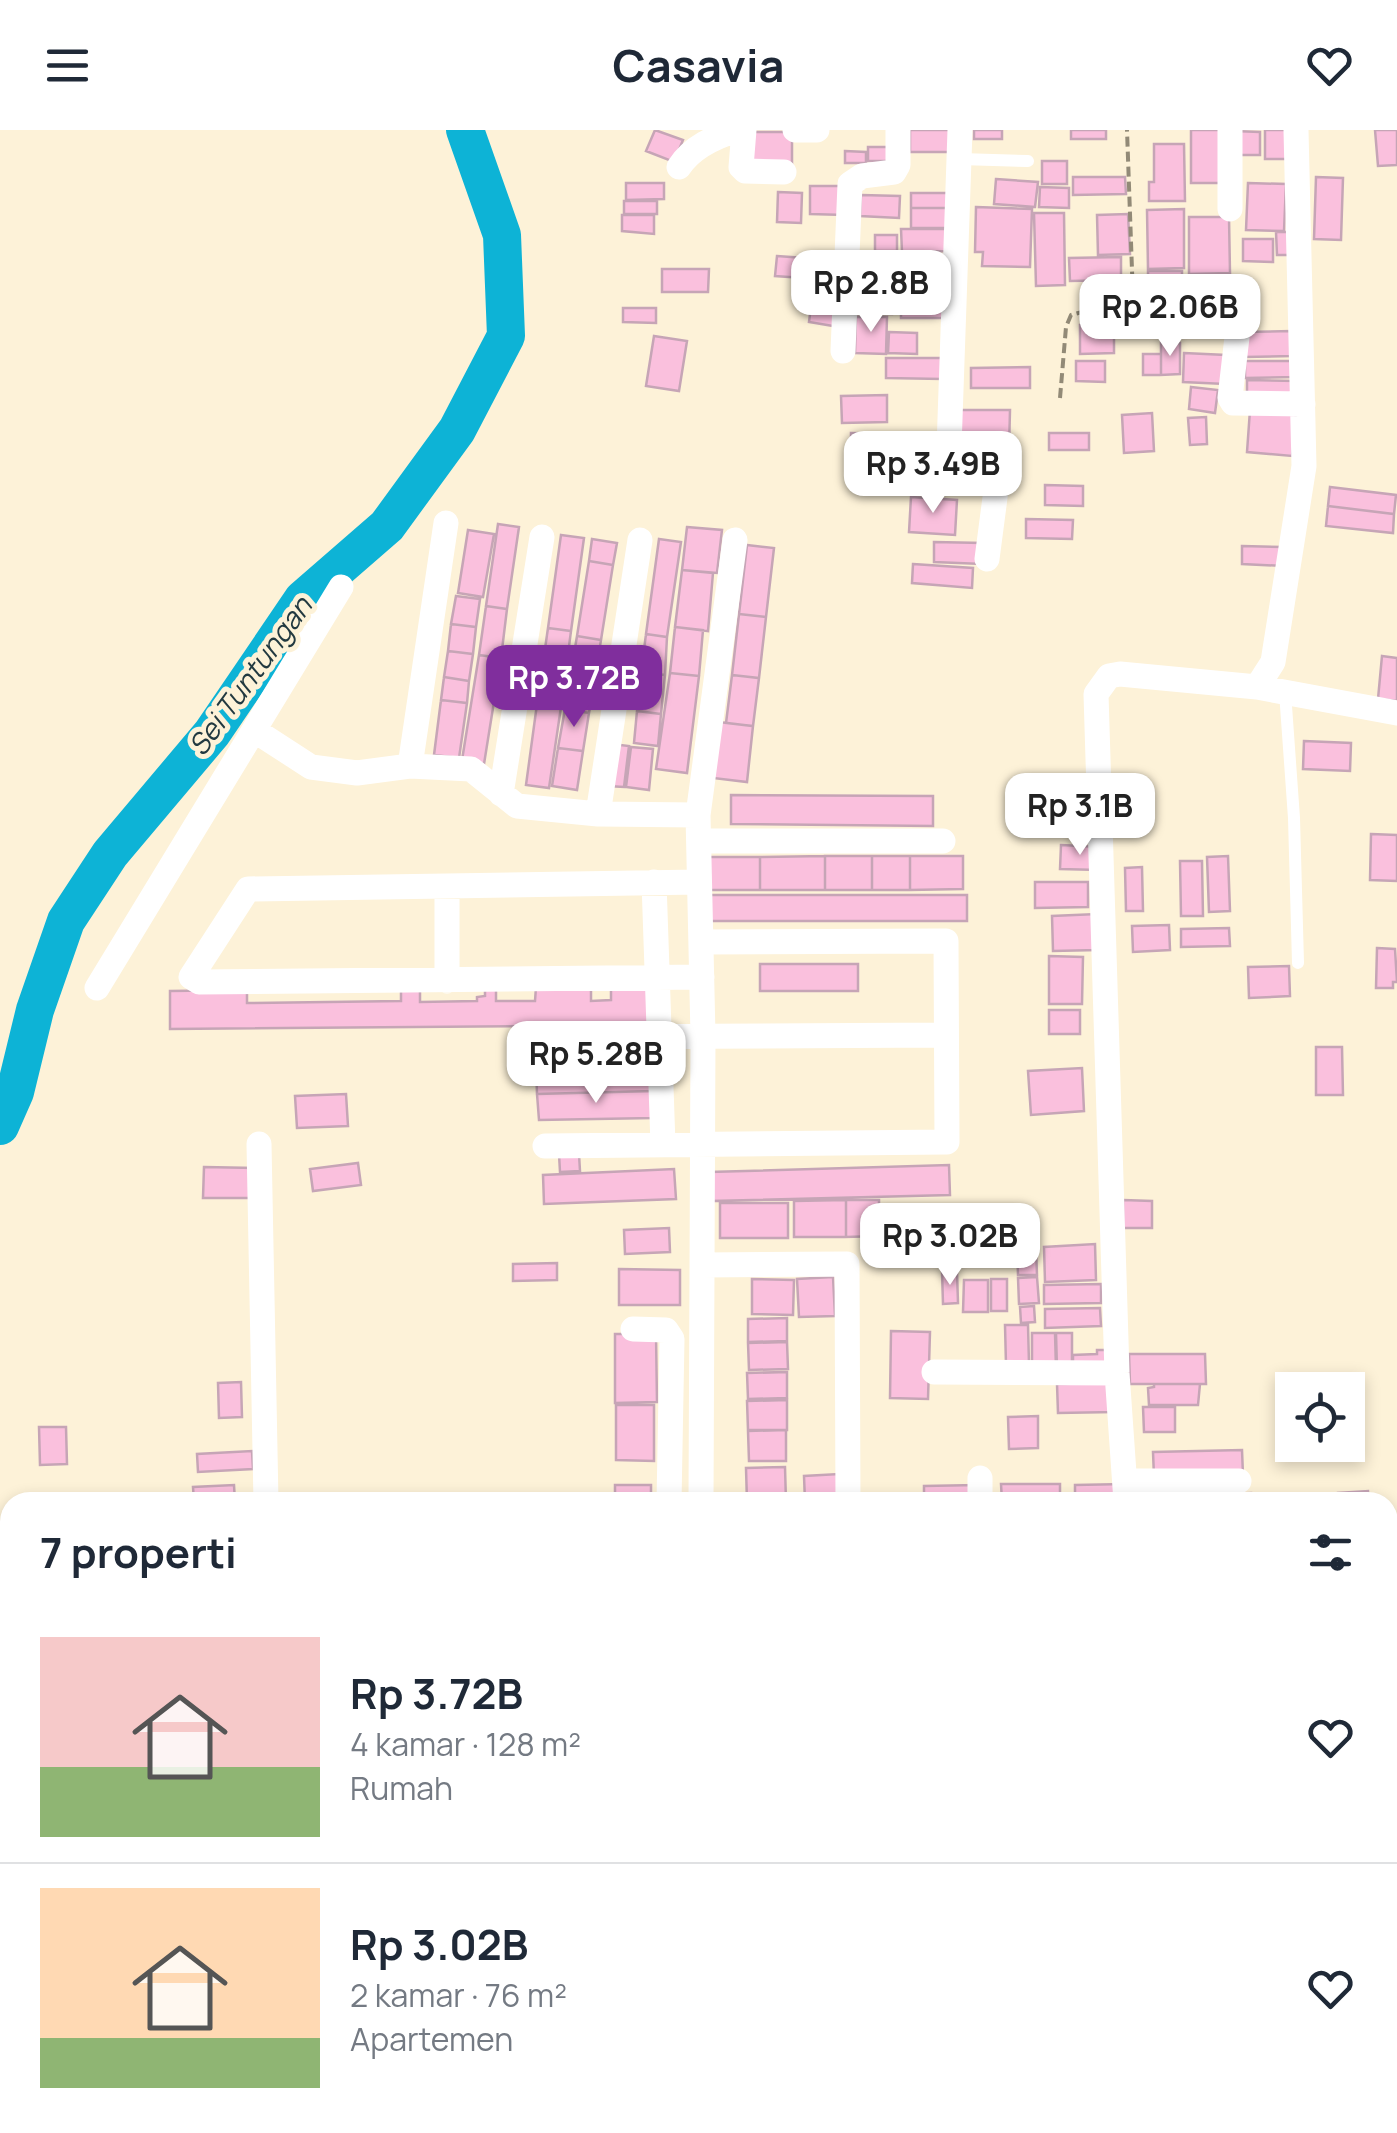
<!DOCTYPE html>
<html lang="id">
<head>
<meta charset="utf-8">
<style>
  body { margin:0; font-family:Manrope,sans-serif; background:#f6f6f7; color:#1f2937; height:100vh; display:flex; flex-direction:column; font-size:38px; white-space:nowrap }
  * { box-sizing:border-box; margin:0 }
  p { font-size:32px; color:#747a83 }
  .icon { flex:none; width:55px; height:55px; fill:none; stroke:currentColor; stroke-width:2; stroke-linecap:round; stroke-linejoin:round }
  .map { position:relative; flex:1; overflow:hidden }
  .drawer { position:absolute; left:0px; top:1362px; width:1398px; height:642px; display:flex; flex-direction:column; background:#fff; border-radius:30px 30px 0 0; box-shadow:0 5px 15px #0003 }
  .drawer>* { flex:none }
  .tools { position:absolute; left:1275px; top:1242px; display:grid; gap:20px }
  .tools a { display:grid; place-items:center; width:90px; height:90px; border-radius:0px; background:#fff; box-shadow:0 5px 15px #0003; font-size:50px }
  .price { position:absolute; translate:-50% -85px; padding:0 22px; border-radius:20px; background:#fff; color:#222; font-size:32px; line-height:65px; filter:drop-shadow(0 2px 5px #0008) }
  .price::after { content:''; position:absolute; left:50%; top:60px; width:30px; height:22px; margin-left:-15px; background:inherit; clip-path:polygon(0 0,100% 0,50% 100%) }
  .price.on { background:#802e9d; color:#fff }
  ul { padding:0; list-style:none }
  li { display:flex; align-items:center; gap:30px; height:250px; padding:0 40px }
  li+li { border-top:2px solid #e0e1e3 }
  li span { display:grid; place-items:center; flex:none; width:280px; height:200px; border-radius:0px; color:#555 }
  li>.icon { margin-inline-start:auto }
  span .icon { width:120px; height:120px; fill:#fffc; stroke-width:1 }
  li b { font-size:42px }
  h2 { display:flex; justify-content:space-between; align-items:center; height:120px; padding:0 40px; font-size:42px }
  header { display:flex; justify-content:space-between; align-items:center; height:130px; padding:0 40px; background:#fff; font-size:45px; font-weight:700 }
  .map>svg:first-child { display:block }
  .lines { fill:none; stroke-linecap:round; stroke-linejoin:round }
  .river { stroke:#0db3d6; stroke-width:38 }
  .building { fill:#fac0dd; stroke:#c6a5b6; stroke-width:2.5 }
  .path { stroke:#928a77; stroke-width:4; stroke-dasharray:10 5; stroke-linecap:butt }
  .service { stroke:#fff; stroke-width:12 }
  .minor { stroke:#fff; stroke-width:25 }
  .labels { text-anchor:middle; stroke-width:10; stroke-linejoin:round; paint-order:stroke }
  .water-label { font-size:28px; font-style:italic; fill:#223940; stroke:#fdf2d8 }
</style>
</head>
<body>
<header><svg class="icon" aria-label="menu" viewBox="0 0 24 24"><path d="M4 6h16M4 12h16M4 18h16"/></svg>Casavia<svg class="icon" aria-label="heart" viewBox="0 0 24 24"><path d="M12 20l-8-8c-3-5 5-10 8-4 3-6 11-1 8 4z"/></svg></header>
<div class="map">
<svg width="1397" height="2003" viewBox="0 0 1397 2003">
  <rect width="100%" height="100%" fill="#fdf2d8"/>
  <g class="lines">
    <path class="river" d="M0 996 15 962 35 880 66 791 110 724 212 603 303 469 387 396 457 300 506 206 502 105 465 0"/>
  </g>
  <path class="building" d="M655 0 683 10 674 32 646 21Z
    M910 0H955V22H910Z
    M974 0H1002V9H974Z
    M1071 0H1106V9H1071Z
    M1191 0H1222V53H1191Z
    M1265 0H1290V29H1265Z
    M1375 0H1397V35L1378 36Z
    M1234 1 1260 2V25H1234Z
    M752 2H792V37L751 36Z
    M1154 14H1184L1185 71H1149V52H1154Z
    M868 17H891V31H868Z
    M845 21 866 22V33H845Z
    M1042 31H1067V54H1042Z
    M1073 47H1125L1126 64 1073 65Z
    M1316 47 1343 48 1341 110 1314 109Z
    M996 49 1038 52 1035 77 994 74Z
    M626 53H664V69L626 70Z
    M1248 53 1286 54 1284 101 1246 100Z
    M810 56H845V85L810 84Z
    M1040 57 1069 58V78L1039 77Z
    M778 62 802 63 801 93 777 92Z
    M911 63H950L949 78H911Z
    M861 65 900 66 899 88 860 86Z
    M624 71H657V84H624Z
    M976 77 1032 79 1030 137 982 136 983 122H975Z
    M911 78H949V98H911Z
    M1184 79V138L1148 139 1147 80Z
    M1034 83H1064L1065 155 1036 156Z
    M1128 84 1130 124 1098 125 1097 85Z
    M622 85H654V104L622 101Z
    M1189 87H1229L1230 143 1189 144Z
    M901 99H949V121L902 122Z
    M1276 102H1292V125H1277Z
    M875 105H897V121H875Z
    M1243 109H1273V132L1243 131Z
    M866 123H898V158L866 157Z
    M777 126 804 128 803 148 775 146Z
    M1121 127V150L1070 151 1069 128Z
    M912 128H948V153H912Z
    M824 136 844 141 838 162 818 157Z
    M662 139H709L708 162H662Z
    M1148 141H1182V161H1148Z
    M1184 148H1214V190H1184Z
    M901 156 952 157 951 188H901Z
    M813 161 844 165 839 197 809 192Z
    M853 161H892V184H853Z
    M1143 164H1179V181H1143Z
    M1214 166H1224V177H1234V199H1214Z
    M623 178H656V193L623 192Z
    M856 187H887L886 224 855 223Z
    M1080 195H1114V223L1080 224Z
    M1291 201V226L1244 227 1243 202Z
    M889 202 917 203V224L888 223Z
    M654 206 687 211 679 261 646 256Z
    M1161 213H1180V244L1161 245Z
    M1184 223 1226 225 1225 254 1183 252Z
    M1143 224H1161V245H1143Z
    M886 228H942V249L886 248Z
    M1076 231H1105V252L1076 251Z
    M1245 231H1296V247L1245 248Z
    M1030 237V258H971V238Z
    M1247 250 1297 251 1296 272 1247 271Z
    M1191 257 1218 260 1215 283 1189 279Z
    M887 265V292L842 293 841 266Z
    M956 280H1010L1009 320H956Z
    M1250 280 1296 284 1292 326 1247 322Z
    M1152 283 1154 321 1124 323 1122 285Z
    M1206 287 1207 314 1190 315 1188 288Z
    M851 303 883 304 882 335H851Z
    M1049 303H1089V320H1049Z
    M888 309H934V334L888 335Z
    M1045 355 1083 356V376L1045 375Z
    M1330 357 1396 365 1394 384 1328 376Z
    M911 367 957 370 955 405 909 402Z
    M1328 376 1394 384 1393 403 1326 396Z
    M1026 389 1073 390 1072 409 1026 408Z
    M498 394 519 397 507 479 486 476Z
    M687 397 722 400 717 443 682 440Z
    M468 400 494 404 483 467 458 463Z
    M561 405 584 408 571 501 548 498Z
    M592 409 617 413 613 435 589 431Z
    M659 409 681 412 667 507 646 504Z
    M934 412 983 413 982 434 934 432Z
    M747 415 774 418 766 487 739 484Z
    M1242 416 1283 417V436L1242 434Z
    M589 431 613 435 601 510 577 506Z
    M913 434 973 438 972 458 912 453Z
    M682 440 713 443 708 501 675 497Z
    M456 466 480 469 476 497 451 494Z
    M486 476 507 479 501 528 479 525Z
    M739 484 766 487 759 548 732 545Z
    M451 494 476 497 473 524 448 521Z
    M675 497 703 500 699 546 670 543Z
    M548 498 571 501 561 577 537 574Z
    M646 504 667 507 665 545 641 543Z
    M577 506 601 510 595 546 571 542Z
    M448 521 473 524 469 551 444 547Z
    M479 525 501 528 484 634 462 630Z
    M1382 526 1397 528V571L1378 569Z
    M571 542 595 546 589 583 565 579Z
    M641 543 665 545 661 584 637 581Z
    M670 543 699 546 687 643 656 639Z
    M732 545 759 548 753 596 726 593Z
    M444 547 469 551 467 573 441 570Z
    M441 570 467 573 459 628 434 625Z
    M537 574 561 577 549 658 526 655Z
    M565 579 589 583 583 621 558 618Z
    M637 581 661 584 658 616 634 613Z
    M719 592 753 596 747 652 713 648Z
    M1304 611 1351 613 1350 641 1303 639Z
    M612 614 629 616 624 657 607 656Z
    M631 617 653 619 649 660 626 657Z
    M558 618 583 621 577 660 552 656Z
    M731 665 933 666V696L731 694Z
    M1371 704 1397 705V751L1370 750Z
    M1061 715 1100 717 1099 740 1060 739Z
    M825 726H872V760H825Z
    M825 726V760H760V727Z
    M872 726H910V760H872Z
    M910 726H963V759L910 760Z
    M1228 726 1230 781 1209 782 1207 727Z
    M707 727H760V760H708Z
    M1180 731H1202L1203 786H1181Z
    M1142 737 1143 781H1126L1125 738Z
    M1035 752H1088V777L1035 778Z
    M707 765H967V791H707Z
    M1097 784 1098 820 1053 821 1052 786Z
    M1169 795 1170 820 1133 822 1132 796Z
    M1229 798 1230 816 1181 817V799Z
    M1377 818 1395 819 1397 852H1393V858H1376Z
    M1049 826 1083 827 1082 874H1049Z
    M760 834H858V861H760Z
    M1289 836 1290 866 1249 868 1248 837Z
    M611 856H651V895L170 899V861L247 860V873L401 871V859H420V872L477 871V867L485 866V859H496V871H535L536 857H591V871L611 870Z
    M1049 880H1080V904H1049Z
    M554 912 597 913 596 933 554 932Z
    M1316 917H1342L1343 965H1316Z
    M653 931 654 961 537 964 536 935Z
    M1082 938 1084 981 1031 985 1028 941Z
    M654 961 653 988 539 990 537 964Z
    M346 964 348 996 297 998 295 966Z
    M559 1024H579L580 1041 560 1042Z
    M358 1033 361 1055 313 1061 310 1039Z
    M949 1035 950 1065 710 1071 709 1042Z
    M204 1037 255 1038V1068H203Z
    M674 1039 676 1069 544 1074 543 1045Z
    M846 1070V1107H794V1071Z
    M846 1070H879V1106L846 1107Z
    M1123 1070 1152 1071V1098H1123Z
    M720 1073H788V1108H720Z
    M669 1098 670 1122 625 1124 624 1100Z
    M1095 1114 1096 1150 1045 1152 1044 1117Z
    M1036 1116 1037 1145H1018L1017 1117Z
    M557 1133V1150L513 1151V1134Z
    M619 1139 680 1140V1175H619Z
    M957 1141 958 1173 943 1174 942 1142Z
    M833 1147 835 1186 799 1187 797 1149Z
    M1037 1147 1039 1173 1019 1174 1018 1148Z
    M752 1149 794 1150 793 1185 752 1184Z
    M991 1149H1007V1181H991Z
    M964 1150H988V1182H963Z
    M1101 1154V1173L1044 1174V1155Z
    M1034 1176 1035 1192 1021 1193 1020 1177Z
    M1100 1178 1101 1196 1045 1198V1179Z
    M787 1188V1211L748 1212V1189Z
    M1005 1195H1028L1029 1234 1006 1235Z
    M891 1201 930 1202 928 1269 890 1268Z
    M1032 1203H1055L1056 1239H1032Z
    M1056 1203H1072V1239H1057Z
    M615 1204H656L657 1272 615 1273Z
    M787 1212 788 1239 749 1240 748 1213Z
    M1097 1220H1113L1114 1237 1073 1233V1225L1097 1224Z
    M1129 1224H1205L1206 1254H1130Z
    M787 1242V1268L748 1269 747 1243Z
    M241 1252 242 1287 219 1288 218 1253Z
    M1114 1253V1282L1058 1283 1057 1254Z
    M1154 1254H1200L1198 1275H1149L1148 1258 1154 1257Z
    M787 1270V1300H748L747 1271Z
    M616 1275H654V1331L616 1330Z
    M1143 1277H1175V1302H1144Z
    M1038 1286V1318L1009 1319 1008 1287Z
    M39 1297H66L67 1334 40 1335Z
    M786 1300V1331H749L748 1301Z
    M1242 1320 1243 1345 1154 1347 1153 1322Z
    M252 1321 253 1339 198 1342 197 1324Z
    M785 1337 786 1372H747L746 1338Z
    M839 1344 840 1372H805L804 1346Z
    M1001 1354H1060V1372H1002Z
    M1125 1354V1372H1075V1355Z
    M234 1355 235 1372H194L193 1357Z
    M615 1355H651V1372H615Z
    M977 1355V1366L963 1367V1372H924V1356Z
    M1368 1361 1369 1372H1338V1363Z
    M1198 1363H1221V1372H1198Z
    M1251 1363V1372H1223V1364Z
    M1388 1617H1397V1674L1388 1675Z
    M9 1953 10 1996H0V1954Z
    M1388 1976H1395V1998H1325V1995H1388Z
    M112 1995H147V2003H112Z
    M289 1995V2003H246V1997Z
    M677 1995H706V2003H677Z
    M734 1995H755L756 2003H734Z
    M764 1995H812V2003H764Z"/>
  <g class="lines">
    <path class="path" d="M1060 268 1066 197 1071 185 1133 168 1127 0"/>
    <path class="service" d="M960 29 1028 31
      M1285 562 1294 688 1298 833"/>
    <path class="minor" d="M744 0 741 37 745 41 784 42
      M795 0H817
      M960 0 949 318 953 324 989 326 996 333V360L987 429
      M1230 0V79
      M1296 0 1304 336 1273 532 1257 557 1397 583
      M679 37C692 17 714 7 737 0
      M1240 181 1230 268 1233 273 1303 274
      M843 221 850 54 862 46 894 42 898 35V0
      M446 393 410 636 471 639 517 676 598 684
      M640 410 598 684 698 685
      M254 600 311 637 357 643 410 636
      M501 664 542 407
      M699 711H943
      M654 752 663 1015
      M699 752 248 759 191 847 199 852 702 847
      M447 757V851
      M97 858 341 457
      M542 907 946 905
      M259 1014 266 1372
      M545 1016 947 1012 946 811 701 812
      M702 1135 847 1134 848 1372
      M633 1199 666 1200 672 1209 669 1372
      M934 1242 1117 1243
      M980 1348V1372
      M1126 1351H1239
      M701 1372 703 906 698 685 735 410
      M1126 1372 1117 1243 1096 564 1109 546 1120 544 1257 557
      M1388 1468 1397 1469
      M1388 1601 1397 1603
      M0 1607H10
      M1397 1679 1390 1689 1397 1769
      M227 1995V2003
      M446 1995V2003
      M79 2003V1995
      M715 2003 716 1995"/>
  </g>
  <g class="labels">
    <g class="water-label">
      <text transform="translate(250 546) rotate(-54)" y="10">Sei Tuntungan</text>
    </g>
  </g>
</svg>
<div class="tools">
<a><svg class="icon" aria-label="locate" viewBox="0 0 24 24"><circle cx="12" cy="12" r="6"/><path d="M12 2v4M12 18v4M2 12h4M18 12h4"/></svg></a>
</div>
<b class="price" style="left:871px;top:205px">Rp 2.8B</b>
<b class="price" style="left:1170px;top:229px">Rp 2.06B</b>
<b class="price" style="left:933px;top:386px">Rp 3.49B</b>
<b class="price on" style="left:574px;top:600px">Rp 3.72B</b>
<b class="price" style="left:1080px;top:728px">Rp 3.1B</b>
<b class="price" style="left:596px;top:976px">Rp 5.28B</b>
<b class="price" style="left:950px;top:1158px">Rp 3.02B</b>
<section class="drawer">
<h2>7 properti<svg class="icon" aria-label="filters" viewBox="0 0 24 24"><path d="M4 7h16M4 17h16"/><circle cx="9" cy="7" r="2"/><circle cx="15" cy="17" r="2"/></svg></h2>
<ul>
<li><span style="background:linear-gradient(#f6c9c9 65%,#8fb573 0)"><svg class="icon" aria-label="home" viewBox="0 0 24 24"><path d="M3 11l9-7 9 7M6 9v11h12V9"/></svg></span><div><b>Rp 3.72B</b><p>4 kamar · 128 m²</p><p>Rumah</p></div><svg class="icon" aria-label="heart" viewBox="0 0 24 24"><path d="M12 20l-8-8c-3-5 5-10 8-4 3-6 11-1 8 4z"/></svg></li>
<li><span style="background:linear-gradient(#ffd9b3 75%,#8fb573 0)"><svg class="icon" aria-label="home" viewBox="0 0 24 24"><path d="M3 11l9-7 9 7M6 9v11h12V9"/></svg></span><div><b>Rp 3.02B</b><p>2 kamar · 76 m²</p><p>Apartemen</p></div><svg class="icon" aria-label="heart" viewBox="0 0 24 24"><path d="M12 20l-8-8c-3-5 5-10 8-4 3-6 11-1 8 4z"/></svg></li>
</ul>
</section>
</div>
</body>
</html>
